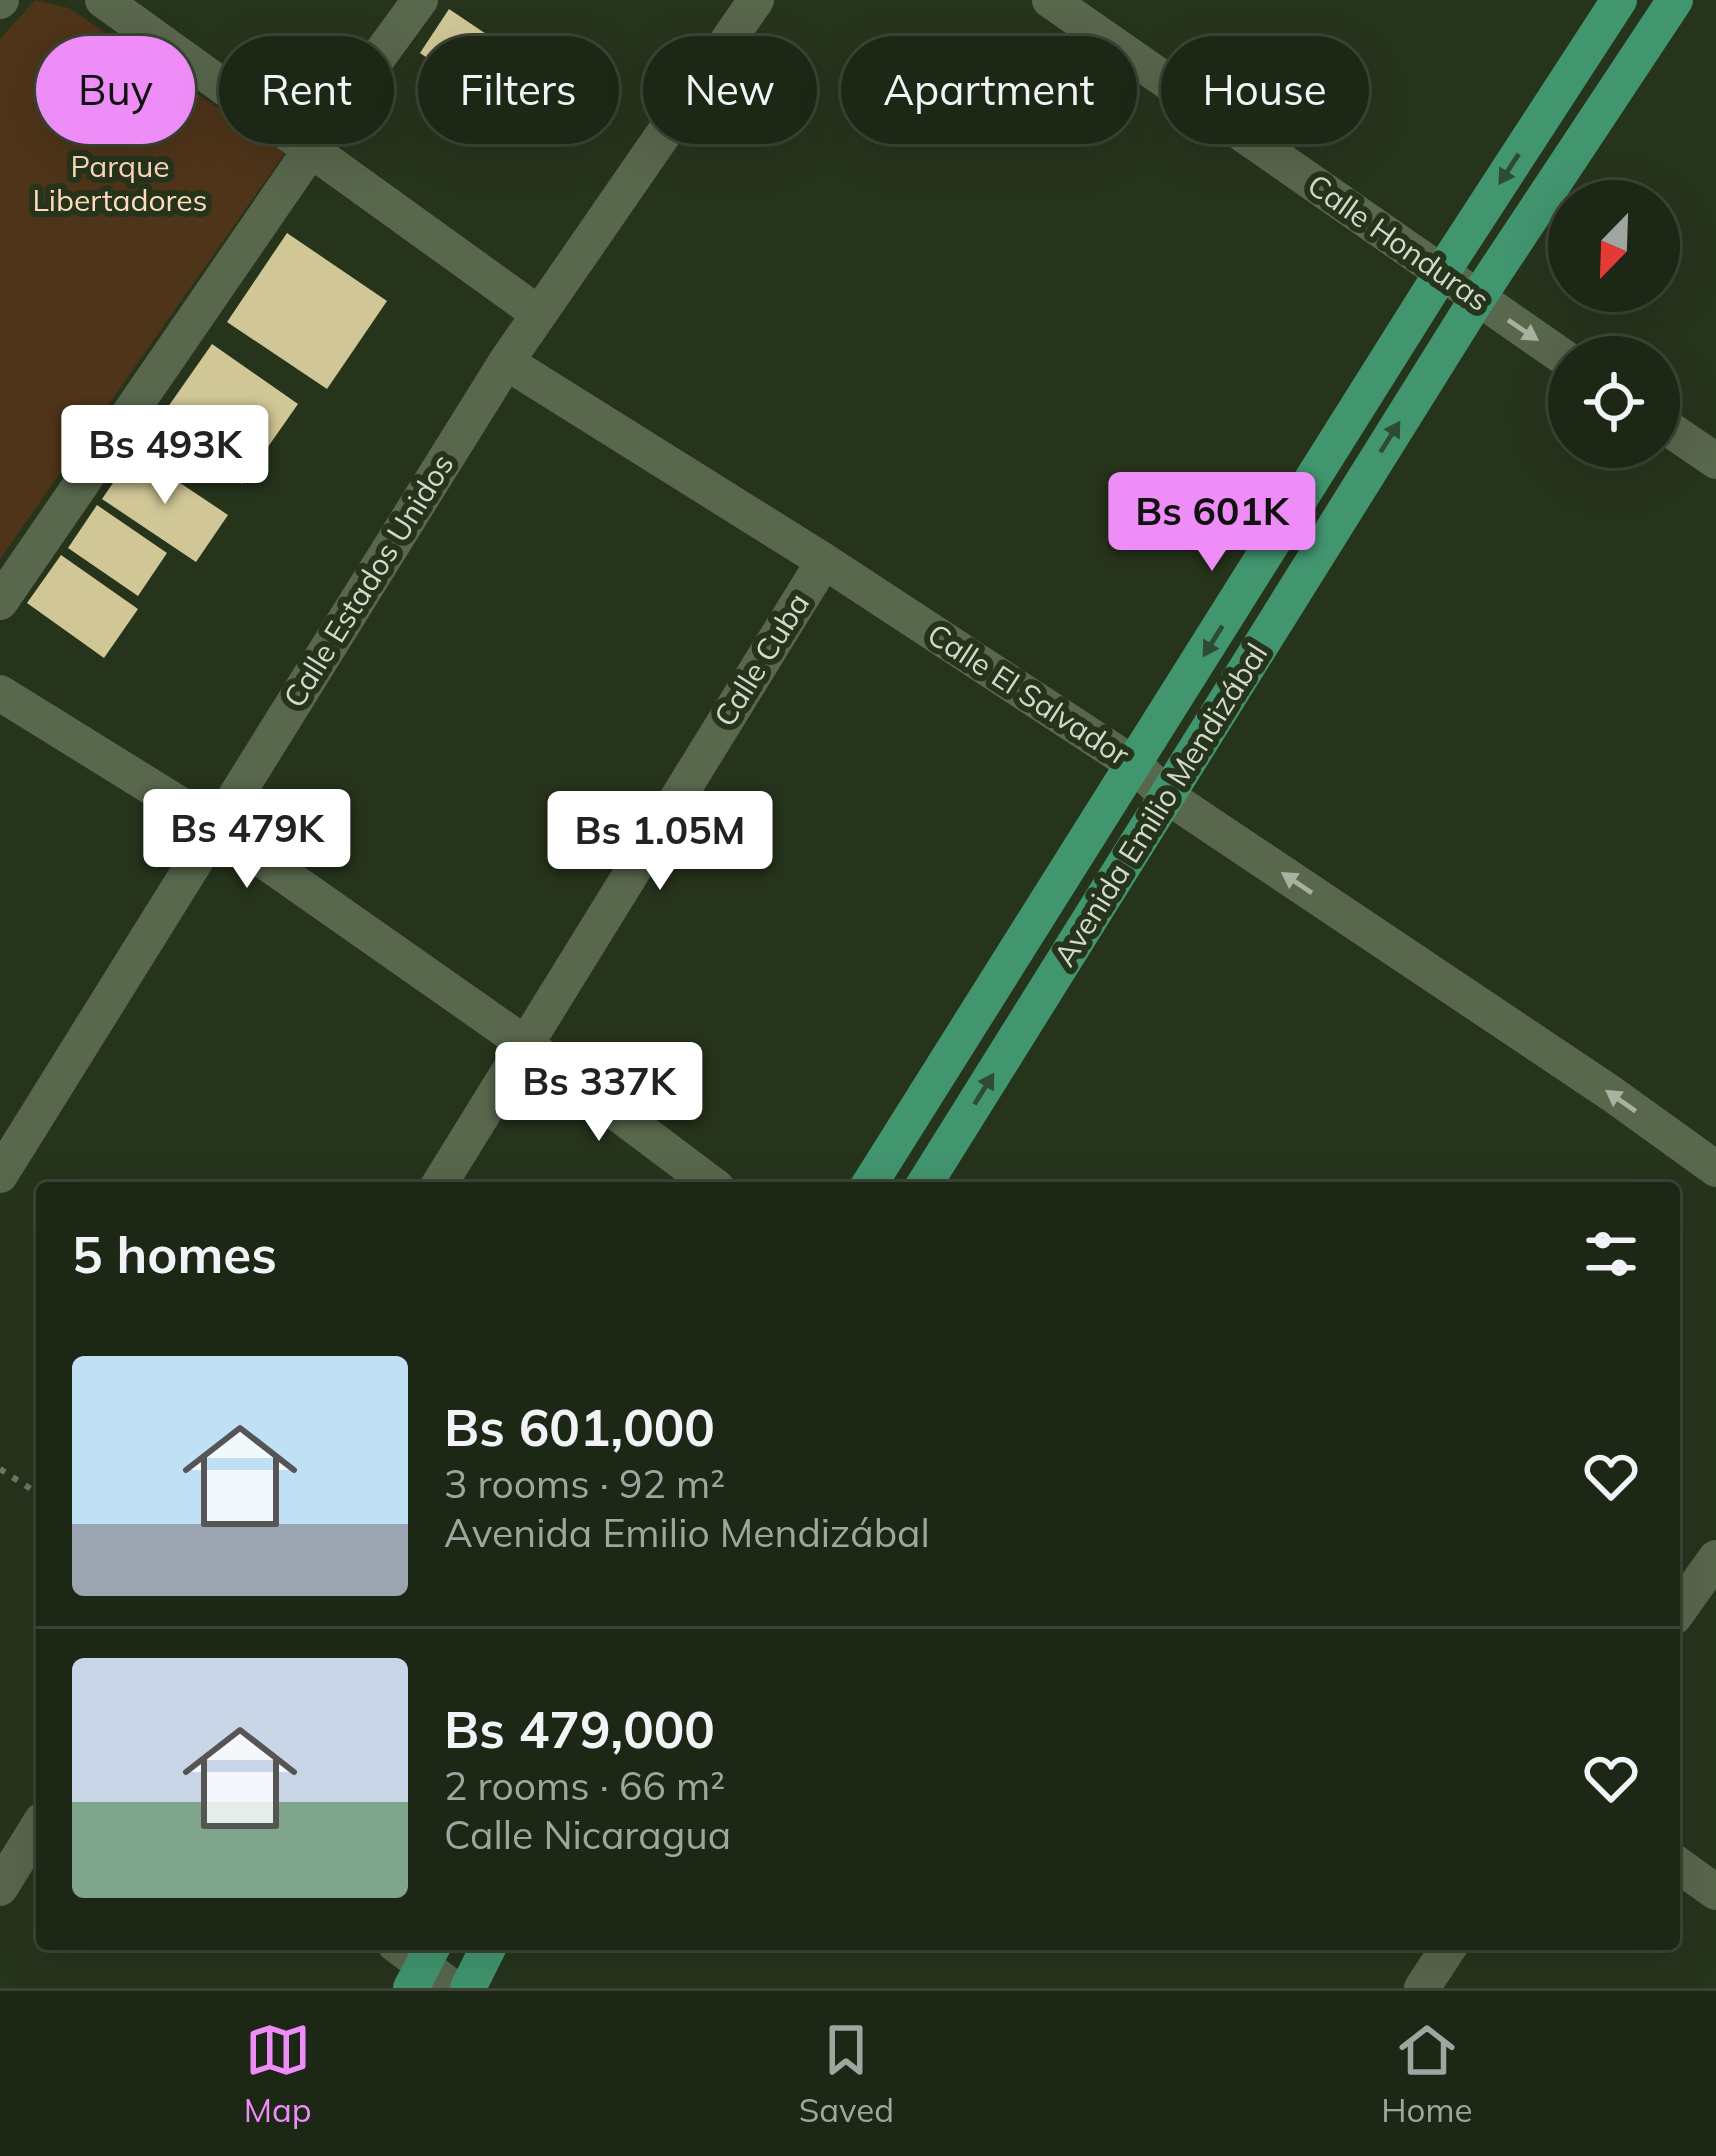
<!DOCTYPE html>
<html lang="en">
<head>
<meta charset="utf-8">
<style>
  body { margin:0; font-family:Mulish,sans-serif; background:#252f1e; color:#f1f3f6; height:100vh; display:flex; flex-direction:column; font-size:45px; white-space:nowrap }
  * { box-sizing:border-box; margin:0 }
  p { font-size:39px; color:#a0a5a0 }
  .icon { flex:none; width:66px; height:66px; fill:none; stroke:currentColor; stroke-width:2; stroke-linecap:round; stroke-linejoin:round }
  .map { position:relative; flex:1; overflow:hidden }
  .drawer { position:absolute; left:36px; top:1182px; width:1644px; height:768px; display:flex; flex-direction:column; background:#1d2715; border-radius:12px; box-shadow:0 12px 48px #0002,0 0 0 3px #3b4434 }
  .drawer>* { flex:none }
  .guide { position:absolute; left:36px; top:36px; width:1644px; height:108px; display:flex; gap:24px }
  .needle { width:78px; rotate:203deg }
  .controls { position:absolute; left:1548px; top:180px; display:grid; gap:24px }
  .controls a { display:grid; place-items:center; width:132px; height:132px; border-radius:50%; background:#1d2715; box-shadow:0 12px 48px #0002,0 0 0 3px #3b4434; font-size:60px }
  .price { position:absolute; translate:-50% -102px; padding:0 27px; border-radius:12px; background:#fff; color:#222; font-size:39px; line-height:78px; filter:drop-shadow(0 3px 6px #0008) }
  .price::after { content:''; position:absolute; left:50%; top:72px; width:36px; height:27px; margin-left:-18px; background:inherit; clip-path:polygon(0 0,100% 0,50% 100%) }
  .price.current { background:#ee8cf8; color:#111 }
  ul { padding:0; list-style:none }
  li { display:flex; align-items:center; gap:36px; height:300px; padding:0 36px }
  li+li { border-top:3px solid #3b4434 }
  li span { display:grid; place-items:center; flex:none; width:336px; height:240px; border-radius:12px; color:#555 }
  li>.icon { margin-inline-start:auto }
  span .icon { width:144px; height:144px; fill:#fffc; stroke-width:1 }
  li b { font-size:51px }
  h2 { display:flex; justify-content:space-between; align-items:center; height:144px; padding:0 36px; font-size:51px }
  .chip { padding:0 42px; border-radius:54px; background:#1d2715; box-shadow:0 12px 48px #0002,0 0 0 3px #3b4434; font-size:42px; line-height:108px }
  .chip.current { background:#ee8cf8; color:#111 }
  .tab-bar { display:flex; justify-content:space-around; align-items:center; height:168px; border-top:3px solid #3b4434; background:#1d2715; font-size:33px; color:#a0a5a0 }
  .tab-bar a { display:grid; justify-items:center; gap:6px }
  .tab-bar .current { color:#ee8cf8 }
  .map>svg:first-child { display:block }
  .green { fill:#4e3419 }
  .building { fill:#d0c696 }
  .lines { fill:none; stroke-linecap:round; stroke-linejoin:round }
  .path { stroke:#6d7863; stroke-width:6; stroke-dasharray:6 9; stroke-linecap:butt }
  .minor { stroke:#59674d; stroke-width:36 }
  .major { stroke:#41956f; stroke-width:36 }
  .oneway { fill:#2e4c31 }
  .oneway2 { fill:#a8b29f }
  .labels { text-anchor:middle; stroke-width:12; stroke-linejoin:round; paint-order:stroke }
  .park-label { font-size:30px; fill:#ffdcbc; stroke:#27341c }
  .street-label { font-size:30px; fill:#d2dacb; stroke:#27341c }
</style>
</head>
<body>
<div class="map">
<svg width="1716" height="1988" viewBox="0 0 1716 1988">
  <rect width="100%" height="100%" fill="#27341c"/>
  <path class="green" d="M35 0 69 8 285 153 0 559V39Z"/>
  <path class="building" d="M449 9 538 69 508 113 420 53Z
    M287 233 387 301 327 389 227 322Z
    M212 344 298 404 242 484 156 424Z
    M134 452 228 515 196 562 102 499Z
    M97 505 167 553 138 596 68 548Z
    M61 555 138 609 104 658 27 603Z"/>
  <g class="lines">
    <path class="path" d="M0 1469 42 1496"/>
    <path class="minor" d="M103 0 539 314
      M1050 0 1569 361
      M0 1 1 0
      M506 362 824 561 1135 765 1167 796 1612 1094 1716 1169
      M1659 422 1716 461
      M0 602 312 148 420 0
      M0 693 216 827 524 1043 717 1188
      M0 1175 506 362 756 0
      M437 1188 824 561
      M1674 1617 1716 1558
      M1674 1862 1716 1892
      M0 1888 42 1820
      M395 1944 453 1988
      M1422 1988 1451 1944"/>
    <path class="major" d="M867 1188 1441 274 1619 0
      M922 1188 1477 299 1675 0
      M411 1988 434 1944
      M468 1988 490 1944"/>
  </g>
  <defs><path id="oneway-solid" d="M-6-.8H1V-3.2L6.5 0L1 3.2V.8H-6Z" transform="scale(3)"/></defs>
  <g class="oneway">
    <use href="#oneway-solid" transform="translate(1509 169) rotate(123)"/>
    <use href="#oneway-solid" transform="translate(1390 437) rotate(-58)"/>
    <use href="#oneway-solid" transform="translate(1213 641) rotate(122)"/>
    <use href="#oneway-solid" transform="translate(984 1089) rotate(-58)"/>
  </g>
  <g class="oneway2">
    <use href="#oneway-solid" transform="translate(1523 330) rotate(34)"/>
    <use href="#oneway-solid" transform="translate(1297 883) rotate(-146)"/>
    <use href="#oneway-solid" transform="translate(1621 1101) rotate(-145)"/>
  </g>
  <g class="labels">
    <g class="park-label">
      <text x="120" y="177">Parque<tspan x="120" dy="34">Libertadores</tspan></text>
    </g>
    <g class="street-label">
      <text transform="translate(1398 243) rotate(35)" y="10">Calle Honduras</text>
      <text transform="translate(369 581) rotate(-58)" y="10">Calle Estados Unidos</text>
      <text transform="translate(762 660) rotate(-58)" y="10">Calle Cuba</text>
      <text transform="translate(1028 695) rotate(33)" y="10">Calle El Salvador</text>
      <text transform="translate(1161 805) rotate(-58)" y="10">Avenida Emilio Mendizábal</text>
    </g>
  </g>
</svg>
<div class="controls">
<a><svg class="needle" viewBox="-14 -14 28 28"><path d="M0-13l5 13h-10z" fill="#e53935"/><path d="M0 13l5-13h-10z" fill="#a0a5a0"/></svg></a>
<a><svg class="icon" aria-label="locate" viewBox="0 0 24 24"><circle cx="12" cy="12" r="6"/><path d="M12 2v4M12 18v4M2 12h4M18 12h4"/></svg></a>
</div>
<b class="price" style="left:165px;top:507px">Bs 493K</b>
<b class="price current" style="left:1212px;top:574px">Bs 601K</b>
<b class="price" style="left:247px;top:891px">Bs 479K</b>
<b class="price" style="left:660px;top:893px">Bs 1.05M</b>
<b class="price" style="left:599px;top:1144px">Bs 337K</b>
<div class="guide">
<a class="chip current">Buy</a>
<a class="chip">Rent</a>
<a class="chip">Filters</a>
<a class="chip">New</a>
<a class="chip">Apartment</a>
<a class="chip">House</a>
</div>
<section class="drawer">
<h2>5 homes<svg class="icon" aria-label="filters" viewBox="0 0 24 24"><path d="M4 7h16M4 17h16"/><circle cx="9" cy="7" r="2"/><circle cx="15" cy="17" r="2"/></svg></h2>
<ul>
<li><span style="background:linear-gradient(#bfe0f5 70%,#9aa5b1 0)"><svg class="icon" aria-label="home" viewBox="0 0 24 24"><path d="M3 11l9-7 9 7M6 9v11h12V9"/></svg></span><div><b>Bs 601,000</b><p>3 rooms · 92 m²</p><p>Avenida Emilio Mendizábal</p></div><svg class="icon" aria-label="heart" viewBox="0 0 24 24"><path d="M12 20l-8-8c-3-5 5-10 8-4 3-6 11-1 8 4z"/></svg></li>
<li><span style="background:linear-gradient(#c9d6e8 60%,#7fa58c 0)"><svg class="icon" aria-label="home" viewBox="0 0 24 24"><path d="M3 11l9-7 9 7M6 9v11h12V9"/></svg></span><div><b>Bs 479,000</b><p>2 rooms · 66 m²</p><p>Calle Nicaragua</p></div><svg class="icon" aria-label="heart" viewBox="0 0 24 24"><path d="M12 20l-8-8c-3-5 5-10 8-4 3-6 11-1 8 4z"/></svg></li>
</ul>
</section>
</div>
<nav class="tab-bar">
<a class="current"><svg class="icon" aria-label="map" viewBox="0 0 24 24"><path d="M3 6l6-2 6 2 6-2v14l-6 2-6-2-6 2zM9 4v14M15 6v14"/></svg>Map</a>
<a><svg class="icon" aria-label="saved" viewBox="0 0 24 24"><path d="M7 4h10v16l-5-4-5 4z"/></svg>Saved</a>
<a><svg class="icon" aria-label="home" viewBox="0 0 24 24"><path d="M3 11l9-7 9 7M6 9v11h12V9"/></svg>Home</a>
</nav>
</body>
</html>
